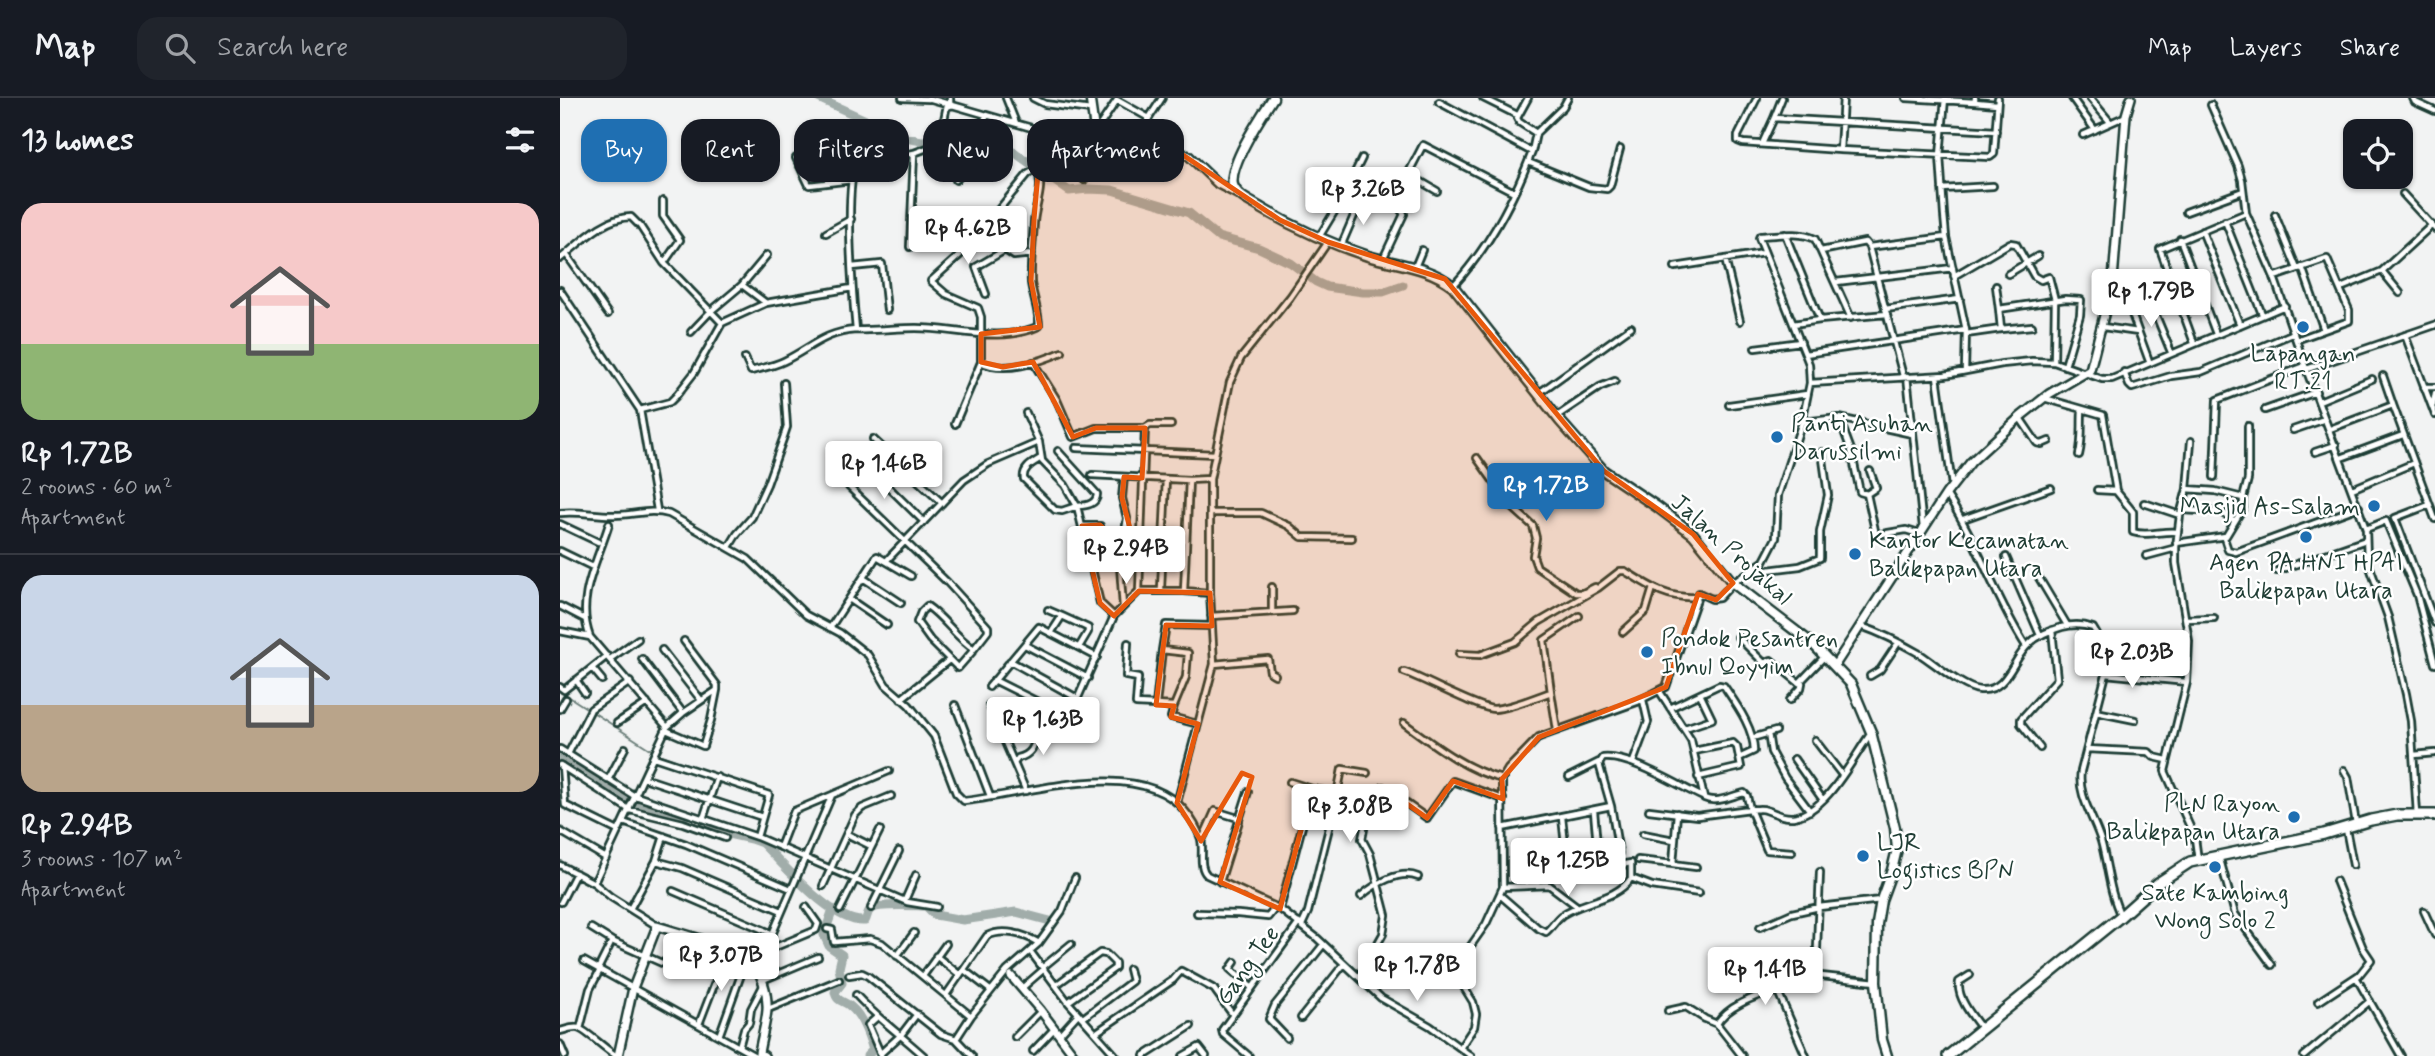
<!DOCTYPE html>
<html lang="en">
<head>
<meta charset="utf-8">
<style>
  body { margin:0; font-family:Mynerve,sans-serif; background:#20242c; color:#f1f3f6; height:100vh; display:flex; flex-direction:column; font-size:26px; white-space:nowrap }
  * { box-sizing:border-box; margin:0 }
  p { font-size:23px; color:#9ea1a6 }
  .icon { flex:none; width:38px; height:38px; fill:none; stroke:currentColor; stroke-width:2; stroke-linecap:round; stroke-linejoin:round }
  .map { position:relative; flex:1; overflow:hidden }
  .sheet { display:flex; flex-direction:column; background:#171b24; width:560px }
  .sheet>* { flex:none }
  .top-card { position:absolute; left:21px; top:21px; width:665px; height:63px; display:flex; gap:14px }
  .buttons { position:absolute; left:1783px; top:21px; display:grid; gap:14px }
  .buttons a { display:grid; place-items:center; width:70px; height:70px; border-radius:14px; background:#171b24; box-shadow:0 2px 5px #0004; font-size:35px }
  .price { position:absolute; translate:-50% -60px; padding:0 16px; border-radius:7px; background:#fff; color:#222; font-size:23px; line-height:46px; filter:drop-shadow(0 2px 4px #0008) }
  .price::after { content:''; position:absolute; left:50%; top:42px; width:21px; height:16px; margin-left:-10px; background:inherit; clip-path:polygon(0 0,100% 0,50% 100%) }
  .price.current { background:#1f6fb2; color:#fff }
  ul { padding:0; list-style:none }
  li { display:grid; align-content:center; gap:14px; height:371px; padding:0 21px }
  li+li { border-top:2px solid #363941 }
  li span { display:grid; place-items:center; height:217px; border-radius:21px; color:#555 }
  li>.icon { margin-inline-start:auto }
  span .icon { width:126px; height:126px; fill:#fffc; stroke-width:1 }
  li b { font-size:30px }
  h2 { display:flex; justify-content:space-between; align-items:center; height:84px; padding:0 21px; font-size:30px }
  .pill { padding:0 24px; border-radius:21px; background:#171b24; box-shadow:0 2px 5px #0004; font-size:24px; line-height:63px }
  .pill.current { background:#1f6fb2; color:#fff }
  header { display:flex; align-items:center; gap:42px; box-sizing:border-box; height:98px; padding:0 35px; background:#171b24; border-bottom:2px solid #363941 }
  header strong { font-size:33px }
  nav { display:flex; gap:38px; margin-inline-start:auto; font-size:24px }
  .search { width:490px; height:63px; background:#20242c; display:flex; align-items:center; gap:18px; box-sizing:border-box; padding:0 24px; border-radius:21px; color:#9ea1a6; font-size:26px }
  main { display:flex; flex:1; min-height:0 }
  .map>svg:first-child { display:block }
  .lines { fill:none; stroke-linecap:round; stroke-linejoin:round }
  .stream { stroke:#6d807b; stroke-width:2 }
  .river { stroke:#a1adaa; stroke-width:9 }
  .street-casing { stroke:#1f3d34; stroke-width:10 }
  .secondary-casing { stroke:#1f3d34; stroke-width:12 }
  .primary-casing { stroke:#1f3d34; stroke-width:13 }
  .highway-casing { stroke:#1f3d34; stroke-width:14 }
  .street { stroke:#fff; stroke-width:4.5 }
  .secondary { stroke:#fff; stroke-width:7 }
  .primary { stroke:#fff; stroke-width:8 }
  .highway { stroke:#fff; stroke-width:9 }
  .marked { fill:#e8590c; fill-opacity:0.2; stroke:#e8590c; stroke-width:5; stroke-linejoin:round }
  .poi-dot { fill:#1f6fb2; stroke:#fff; stroke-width:2.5 }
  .labels { text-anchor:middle; stroke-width:5; stroke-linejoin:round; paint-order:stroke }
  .poi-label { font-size:24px; fill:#1f3d34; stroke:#fff; text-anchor:start }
  .street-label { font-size:24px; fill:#1f3d34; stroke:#fff }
</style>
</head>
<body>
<header>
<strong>Map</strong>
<div class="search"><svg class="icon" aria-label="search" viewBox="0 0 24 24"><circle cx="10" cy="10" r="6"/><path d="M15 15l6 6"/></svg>Search here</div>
<nav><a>Map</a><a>Layers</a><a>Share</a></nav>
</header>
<main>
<section class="sheet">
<h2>13 homes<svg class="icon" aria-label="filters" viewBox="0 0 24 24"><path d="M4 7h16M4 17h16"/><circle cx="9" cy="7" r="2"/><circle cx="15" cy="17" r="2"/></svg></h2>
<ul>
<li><span style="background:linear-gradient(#f6c9c9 65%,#8fb573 0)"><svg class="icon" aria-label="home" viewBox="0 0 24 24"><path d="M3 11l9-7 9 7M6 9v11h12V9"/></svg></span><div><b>Rp 1.72B</b><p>2 rooms · 60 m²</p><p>Apartment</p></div></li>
<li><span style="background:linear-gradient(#c9d6e8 60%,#b9a48a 0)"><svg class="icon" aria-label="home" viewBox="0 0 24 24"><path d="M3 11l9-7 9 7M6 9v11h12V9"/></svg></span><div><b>Rp 2.94B</b><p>3 rooms · 107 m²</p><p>Apartment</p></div></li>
</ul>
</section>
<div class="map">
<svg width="1875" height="958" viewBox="0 0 1875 958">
  <rect width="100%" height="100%" fill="#f2f3f3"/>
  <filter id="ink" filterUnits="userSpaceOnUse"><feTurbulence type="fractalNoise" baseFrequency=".0143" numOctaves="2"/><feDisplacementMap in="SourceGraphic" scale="14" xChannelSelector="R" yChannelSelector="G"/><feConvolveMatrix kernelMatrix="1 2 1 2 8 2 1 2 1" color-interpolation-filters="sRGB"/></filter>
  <g filter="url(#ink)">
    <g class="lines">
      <path class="stream" d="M0 593 93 653
        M98 656 191 689"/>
      <path class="river" d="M258 0 345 40 362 43 376 42 411 34 423 37 440 44 509 93 528 91 552 92 629 115 658 139 699 150 731 165 756 184 767 189 803 194H823L843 187
        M0 660 70 704 125 724
        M141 730 191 741 202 745C224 767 273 826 305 823 307 820 307 816 309 813 314 805 356 808 366 808L375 817 403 822 456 814 490 823
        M273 811 264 837 269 848 282 857 279 870 282 885 275 894C277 905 284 902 291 909 302 918 309 938 313 952L307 958"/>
      <defs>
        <path id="street" d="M342 0 369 1
          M368 0 482 33 536 42 524 82
          M390 0V8
          M446 0 456 25
          M473 0 485 6 531 12
          M923 0 957 17
          M968 0 957 20 959 24 976 35 1003 9 1008 0
          M1197 0 1178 38V43L1183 45 1280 52 1430 59 1434 56 1438 0
          M1346 0 1415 4V0
          M1385 0 1380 58 1384 117 1386 139 1406 232 1405 273
          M1512 0 1535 32
          M1530 0 1550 24
          M1853 0 1855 4 1875 13
          M879 4 972 54C954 101 928 150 894 187
          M1415 4 1437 6
          M1651 7 1678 68 1682 82 1686 115 1714 179 1745 268 1806 431 1807 461 1828 519 1846 596 1851 623 1857 716
          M427 18 413 36 406 39 386 43 354 55 296 66C284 89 293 201 296 232 316 233 336 230 356 230 396 230 440 246 479 228 479 213 473 199 471 185 470 165 473 144 474 124 475 108 484 90 478 75
          M1214 20 1222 0
          M384 22 387 7
          M536 33 557 2 589 20
          M494 36 478 75 473 73 468 76 431 121 398 144 400 157 371 183 386 196 418 210 421 219V264C443 276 480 264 502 254
          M1523 37 1566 18
          M579 45 589 20 602 0
          M1202 46 1214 20 1436 33
          M1280 52 1283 0
          M972 54 976 35
          M236 60 249 87 292 82
          M968 64 1029 89 1047 91 1050 88 1060 51
          M396 82 430 49V45L412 37
          M1382 91 1433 88
          M877 93 848 76 863 47 954 94
          M1843 96 1875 131
          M103 103V118L120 142 104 165
          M1626 114 1683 93
          M1715 117 1737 171
          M1665 123 1702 216
          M1642 133 1680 227
          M266 135 291 121
          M1225 136 1260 222
          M759 139 782 101 802 60
          M1620 141 1656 236
          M781 148 802 99
          M350 149 354 55
          M1261 153 1305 144 1309 149
          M6 156 48 216
          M0 161C20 145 44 119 71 119L80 128 104 165 162 225
          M823 161 844 116 837 107
          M1165 161 1180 223
          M292 169 322 166 327 212
          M855 169 862 152
          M1115 169 1204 155
          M1742 169 1764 232
          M1822 173 1872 127
          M1448 176 1478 158
          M1394 178 1450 145 1456 146 1474 178 1481 182 1489 179 1495 202 1494 264
          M1714 179 1767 161 1789 212V223L1736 242
          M1553 182 1577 189
          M1276 184 1393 170
          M182 187 207 157
          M1436 188 1439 211 1505 201 1521 202 1520 217 1505 268
          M1781 190 1822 173 1840 195
          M0 192 80 312 97 412
          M426 196 416 169 445 152 454 158 472 156
          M1590 203 1611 254
          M1569 208 1589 263
          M1325 211 1400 201
          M151 213 182 187 206 205
          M1233 226 1260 222 1327 216
          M1543 229 1578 234
          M1441 231 1472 228
          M131 234 151 213
          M1406 236 1441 231 1439 211
          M1845 237 1875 317
          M1634 245 1600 151 1686 115
          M1195 250 1241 244
          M1245 256 1406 232
          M185 260 191 273C202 270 214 268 224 263 251 250 264 234 296 232
          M473 264 497 302 513 339 536 330H585
          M1747 271 1875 227
          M1564 274 1569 287 1572 290 1611 278 1641 274 1734 235
          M1343 278 1309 149 1386 139
          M1347 278 1363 430
          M1377 278 1392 388
          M1823 278 1833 307
          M1250 285 1385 277 1442 266 1472 263 1494 264 1542 281H1552L1725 208
          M1864 289H1875
          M979 295 1071 229
          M1484 300 1543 317 1556 393 1573 414V434C1587 439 1602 432 1617 434
          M1759 303 1812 281
          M1169 307 1247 296
          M1873 307 1875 295
          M80 312 110 304 116 298 134 275 162 225 206 205 292 190
          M1705 312 1756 294
          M466 315 479 344
          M997 318 1040 289 1055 283
          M1279 320 1291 352 1300 394 1307 396 1316 437 1346 432 1359 436
          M1460 320 1477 345 1482 346 1489 343
          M1243 324 1279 320 1352 336
          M395 326 421 264
          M1770 331 1833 307 1875 421
          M1733 332 1765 321
          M313 341 382 405
          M1631 343 1627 391 1620 417 1616 449V465L1629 543 1627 584 1605 673 1635 740 1638 762
          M516 350 655 356
          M1755 354 1776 347
          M1519 357C1523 341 1521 328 1522 312
          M481 360C473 365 462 370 464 381L495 412 502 413 517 408 540 505 554 518
          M917 360 951 408 973 428 976 440 973 458 977 469 1016 495H1023L1035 489
          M1781 360 1843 337
          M302 363 364 424
          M532 377 629 382 650 381
          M1654 379 1657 302 1745 268
          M289 389 387 484 428 529V533L414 551 412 554 398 570 370 542 357 524 361 514 367 508C385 520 395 539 414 551
          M1792 391 1854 365
          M1537 392 1556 393
          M1307 396 1316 390 1310 373
          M1386 396C1418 444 1435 500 1466 548
          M1683 400 1688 381V328
          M1584 405 1620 417
          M1869 407 1835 420 1875 525
          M1621 412 1661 414 1675 423
          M0 415C18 413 34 417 52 417 72 418 89 410 109 416L188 461 246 517 280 535 308 557 326 587 349 607 374 638 396 695 404 703C465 697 579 657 625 713 632 721 638 732 641 741 644 753 638 768 647 777L720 811 757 840 821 900 870 928 911 958
          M650 415H701L729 428 742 439 792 440
          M1403 421 1491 390
          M0 426 38 444
          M49 426C38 463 15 500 30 539L107 629
          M522 428H540C543 445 543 460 560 468
          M1806 431 1826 423 1857 497 1875 566
          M1664 440 1668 452 1676 454 1799 409
          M1616 445 1666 438 1683 410V400L1655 393 1627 391
          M169 449 177 436 192 419 207 386 224 338 227 329 224 285
          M0 453 33 469
          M1586 458 1616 450
          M1446 459 1480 537
          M327 462 404 382 428 366 479 344 482 363 505 387 517 408C526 408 537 406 537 396L498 353
          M1717 473 1806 442
          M1191 474 1240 468 1260 460V434L1268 397 1262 354
          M303 480 341 505
          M1479 480 1507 527
          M601 491 606 381
          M579 493 585 330 590 327H611
          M624 493 650 495
          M289 501 327 527
          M0 508 25 521
          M563 509 560 468 567 420 562 400 564 379
          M488 512 502 518
          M712 513V489
          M651 518 733 513
          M1627 521 1654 520
          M1301 528C1321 535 1341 545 1360 556 1374 565 1404 591 1420 592 1448 594 1452 561 1469 546 1478 537 1489 533 1502 529 1513 526 1522 526 1533 530L1546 552V576L1521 673C1517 697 1534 720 1541 743 1548 768 1549 794 1561 818
          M270 530 317 458 351 478
          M0 533 30 539
          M1063 534 1086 513 1093 490
          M491 535 502 518 528 530V534L519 549
          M1178 539 1204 565 1211 562 1239 585 1264 559
          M568 545 566 578 578 580 576 606 614 608 611 619 638 626
          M465 547 528 580
          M102 552 141 602
          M899 556 920 557 955 544 979 524 1038 490 1060 473H1065C1089 488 1107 501 1136 499
          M50 561 78 541
          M82 561 123 615
          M450 563 517 600
          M654 566 708 561 710 574 715 577
          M32 570 42 582
          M844 574C863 580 919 611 934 611 952 610 973 600 991 594L997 632
          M1546 576 1627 584
          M1310 578 1320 572 1338 545
          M16 582 25 595
          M434 582 518 624
          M0 589 4 592 47 558
          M429 589 479 529 537 559
          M991 594 984 542 1019 518
          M1100 594 1131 642 1144 700C1157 706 1171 698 1184 695L1187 698 1190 711C1195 712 1202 710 1206 712 1216 715 1221 720 1233 719 1267 714 1292 661 1311 635
          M341 601 389 562
          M1230 602 1241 590 1242 585
          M395 607 430 698
          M429 607 466 693
          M596 607 602 552
          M614 608 626 579 628 555 602 552 606 527 652 528
          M1110 610 1159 587 1164 588C1176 606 1194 630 1194 653L1179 660
          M0 611 6 601
          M31 611 70 584
          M1536 614 1575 622
          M509 620 554 518 579 493H624L629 382
          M57 625 87 605
          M844 625C874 647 906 672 942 681
          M1125 630 1152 621 1141 598
          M106 632 143 648 151 622 157 592
          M1208 635 1211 654 1225 680 1250 713
          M1192 640 1216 633
          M1255 642 1282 677
          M1480 650 1461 626V621L1497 581 1492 532
          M0 651 76 699
          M1527 651 1589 654 1594 659 1607 662
          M1134 653 1173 645 1177 649 1181 669 1138 679
          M8 656 30 613
          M1854 657 1875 655
          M94 659 209 697 197 739
          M1234 661 1263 702
          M455 664 458 660C472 657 474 648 478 635
          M1073 664 1088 624 1083 602
          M0 667 70 712 123 725 165 740
          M2 668 5 707 58 733
          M1784 672 1788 679 1796 725
          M807 675 782 671 777 696 812 705 823 689 867 720 893 683 943 701
          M1009 679 1039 664
          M84 680 202 719
          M48 682 65 650
          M76 698 197 739 347 804 377 809
          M617 705 654 566 650 495V381L670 284 681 260 730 199 768 144
          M1051 708 1059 755
          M1089 712 1137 718 1190 711 1207 752 1232 754
          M1034 713 1038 758
          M1002 719 1005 747
          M143 721 157 679
          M679 722 688 694
          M63 724 126 746 231 791
          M942 730 1051 708 1039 666 1043 660C1070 657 1117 687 1143 699
          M1786 731 1793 767
          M0 733 46 760
          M287 736 311 748
          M1083 736 1114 742
          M642 742 655 713 678 720 679 723 660 784
          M220 749 234 713 272 697
          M1659 758 1675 816 1712 867
          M1078 762 1113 766 1117 715
          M96 763 122 770 222 813
          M1113 766 1136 769
          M0 767 34 785 51 799 97 828
          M1044 770 1071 765V780
          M34 785 107 629 123 615 157 592V587L124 543
          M263 788 295 717 302 710 331 698
          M943 789 989 787 1018 809
          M113 793 213 836
          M940 797 978 830 986 834C992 829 996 821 1002 817 1022 803 1057 802 1071 780L1092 788 1139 795
          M801 798C815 786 840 771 858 779
          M345 802 356 777
          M1 804 16 775
          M311 810 339 753
          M70 811 96 763 104 738
          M720 811 752 691 730 684
          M280 812 320 732
          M1864 813 1875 837
          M637 815 678 816 708 819 716 809
          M742 827 748 814 777 698 776 695 752 691
          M1200 829 1232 815 1259 809 1321 802
          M31 830 52 843 131 878
          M267 831 272 832 274 844 310 841 322 845 411 918 447 873 479 845 492 827 502 813 515 780
          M1257 850 1260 774
          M206 853 256 832 258 826 246 809
          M470 853 508 904 556 958
          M337 858 354 835
          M376 858 400 877
          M24 863 195 958
          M675 864 670 871 691 889
          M196 868 205 853 272 697 329 673
          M483 869 511 846
          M38 871 52 843
          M404 872 430 892
          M289 877 302 875 308 878 381 936 396 941 412 958
          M1410 877 1399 884C1397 900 1412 918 1422 931
          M363 878 386 846
          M1261 878 1316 884
          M799 879 823 836 826 817 810 756 802 741 804 731
          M1796 879 1841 958
          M203 882 258 859
          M496 887 540 855 546 856 555 865V870L508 904
          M462 890 484 871
          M296 897C317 920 341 937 364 958
          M386 897 427 838C443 830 464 836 479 845
          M1758 904 1799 877 1811 862 1803 850 1776 783
          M208 911 279 882
          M1108 913 1126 909 1145 921 1157 926
          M316 920 308 927 321 957
          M523 920 572 883 569 871
          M741 920 784 866
          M139 926 168 851
          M20 931 30 891 40 872
          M0 933C5 932 12 929 18 930 26 932 46 952 57 958
          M537 934 613 882 621 873 654 891 673 917
          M499 937 518 916
          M159 938 187 860
          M455 939 481 913
          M727 940 709 921 715 907 763 847
          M396 941 411 918
          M0 946 5 958
          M179 949 184 931 189 925 191 911 204 886
          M900 950 914 929 916 916 913 904 897 878 898 866 926 826 943 789 942 681 948 671 979 639 1077 604 1106 589 1139 495 1152 501 1159 500 1173 485 1204 463 1216 440 1218 397 1242 324 1250 285 1249 266 1199 140 1200 138C1217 137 1240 133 1255 141L1291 220
          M473 953 494 931
          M320 956 341 937 357 916
          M584 958 631 928
          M623 958 639 949 646 958
          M689 958 663 936 662 932 739 825
          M1182 958 1157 926C1166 909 1195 898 1213 893L1219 896 1246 958
          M1744 958 1810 903"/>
        <path id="secondary" d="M530 0 536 42 592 46 617 53 629 58 658 86 679 97
          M1275 567 1386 396 1411 364 1460 319 1489 296 1530 272 1553 182 1566 17 1571 0
          M451 878 481 913 515 958
          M58 958 73 890 97 828C118 835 176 849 189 862 202 873 208 895 207 912 206 926 201 941 199 955L204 958"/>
        <path id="primary" d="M713 0C702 17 668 67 673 87 677 99 692 104 701 110 735 130 771 146 808 158 838 167 868 168 893 188L1000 323 1044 373 1096 408 1133 436 1173 485 1254 547 1291 586 1311 634 1335 730 1337 751 1332 772 1321 802 1317 826 1316 884 1322 942 1327 958"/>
        <path id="highway" d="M1388 958 1561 818 1598 785 1630 764 1764 736 1811 722 1837 717H1875"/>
      </defs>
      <use href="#street" class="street-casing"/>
      <use href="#secondary" class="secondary-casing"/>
      <use href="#primary" class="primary-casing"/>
      <use href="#highway" class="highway-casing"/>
      <use href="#street" class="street"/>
      <use href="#secondary" class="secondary"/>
      <use href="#primary" class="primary"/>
      <use href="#highway" class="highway"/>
    </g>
  </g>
  <path class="marked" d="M494 36 617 53 720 122 768 144 885 181 1044 373 1133 436 1173 485 1156 502 1138 496 1106 589 979 639 942 681 943 701 893 683 867 720 823 689 812 705 752 691 720 811 660 784 692 679 682 675 641 743 617 705 638 626 611 619 614 608 596 607 606 527 652 528 650 495 579 493 554 518 540 505 522 428 540 427 578 461 562 400 564 379 582 380 585 330H536L513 339 473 264 443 269 421 264V236L480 229 471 183 474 121 478 75Z"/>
  <g class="poi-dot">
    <circle cx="1743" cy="229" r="7"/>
    <circle cx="1217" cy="339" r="7"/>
    <circle cx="1814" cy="408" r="7"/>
    <circle cx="1746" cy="439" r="7"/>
    <circle cx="1295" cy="456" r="7"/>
    <circle cx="1087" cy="554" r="7"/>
    <circle cx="1734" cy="719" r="7"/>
    <circle cx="1303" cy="758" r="7"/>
    <circle cx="1655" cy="769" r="7"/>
  </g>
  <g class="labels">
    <g class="poi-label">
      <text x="1743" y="263" text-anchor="middle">Lapangan<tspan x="1743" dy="28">RT.21</tspan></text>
      <text x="1231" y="333">Panti Asuhan<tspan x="1231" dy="28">Darussilmi</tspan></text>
      <text x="1800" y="416" text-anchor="end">Masjid As-Salam</text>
      <text x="1309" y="450">Kantor Kecamatan<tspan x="1309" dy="28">Balikpapan Utara</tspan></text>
      <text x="1746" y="472" text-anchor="middle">Agen PA HNI HPAI<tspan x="1746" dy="28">Balikpapan Utara</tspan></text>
      <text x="1101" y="548">Pondok Pesantren<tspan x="1101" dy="28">Ibnul Qoyyim</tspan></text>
      <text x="1720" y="713" text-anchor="end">PLN Rayon<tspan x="1720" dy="28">Balikpapan Utara</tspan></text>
      <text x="1317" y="752">LJR<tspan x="1317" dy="28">Logistics BPN</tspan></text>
      <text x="1655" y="802" text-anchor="middle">Sate Kambing<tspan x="1655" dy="28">Wong Solo 2</tspan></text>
    </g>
    <g class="street-label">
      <text transform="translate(1172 451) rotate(42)" y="8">Jalan Projakal</text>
      <text transform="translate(687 867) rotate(-54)" y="8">Gang Tee</text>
    </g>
  </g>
</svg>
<div class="buttons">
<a><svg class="icon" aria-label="locate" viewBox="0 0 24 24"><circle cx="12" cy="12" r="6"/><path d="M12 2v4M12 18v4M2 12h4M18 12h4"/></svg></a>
</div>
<b class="price" style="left:803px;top:129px">Rp 3.26B</b>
<b class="price" style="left:408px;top:168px">Rp 4.62B</b>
<b class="price" style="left:1591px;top:231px">Rp 1.79B</b>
<b class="price" style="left:324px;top:403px">Rp 1.46B</b>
<b class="price current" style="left:986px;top:425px">Rp 1.72B</b>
<b class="price" style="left:566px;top:488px">Rp 2.94B</b>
<b class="price" style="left:1572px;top:592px">Rp 2.03B</b>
<b class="price" style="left:483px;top:659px">Rp 1.63B</b>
<b class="price" style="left:790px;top:746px">Rp 3.08B</b>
<b class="price" style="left:1008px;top:800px">Rp 1.25B</b>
<b class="price" style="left:161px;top:895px">Rp 3.07B</b>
<b class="price" style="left:857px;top:905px">Rp 1.78B</b>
<b class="price" style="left:1205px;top:909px">Rp 1.41B</b>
<div class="top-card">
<a class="pill current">Buy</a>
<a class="pill">Rent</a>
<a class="pill">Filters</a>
<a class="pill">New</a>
<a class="pill">Apartment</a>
</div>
</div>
</main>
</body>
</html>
